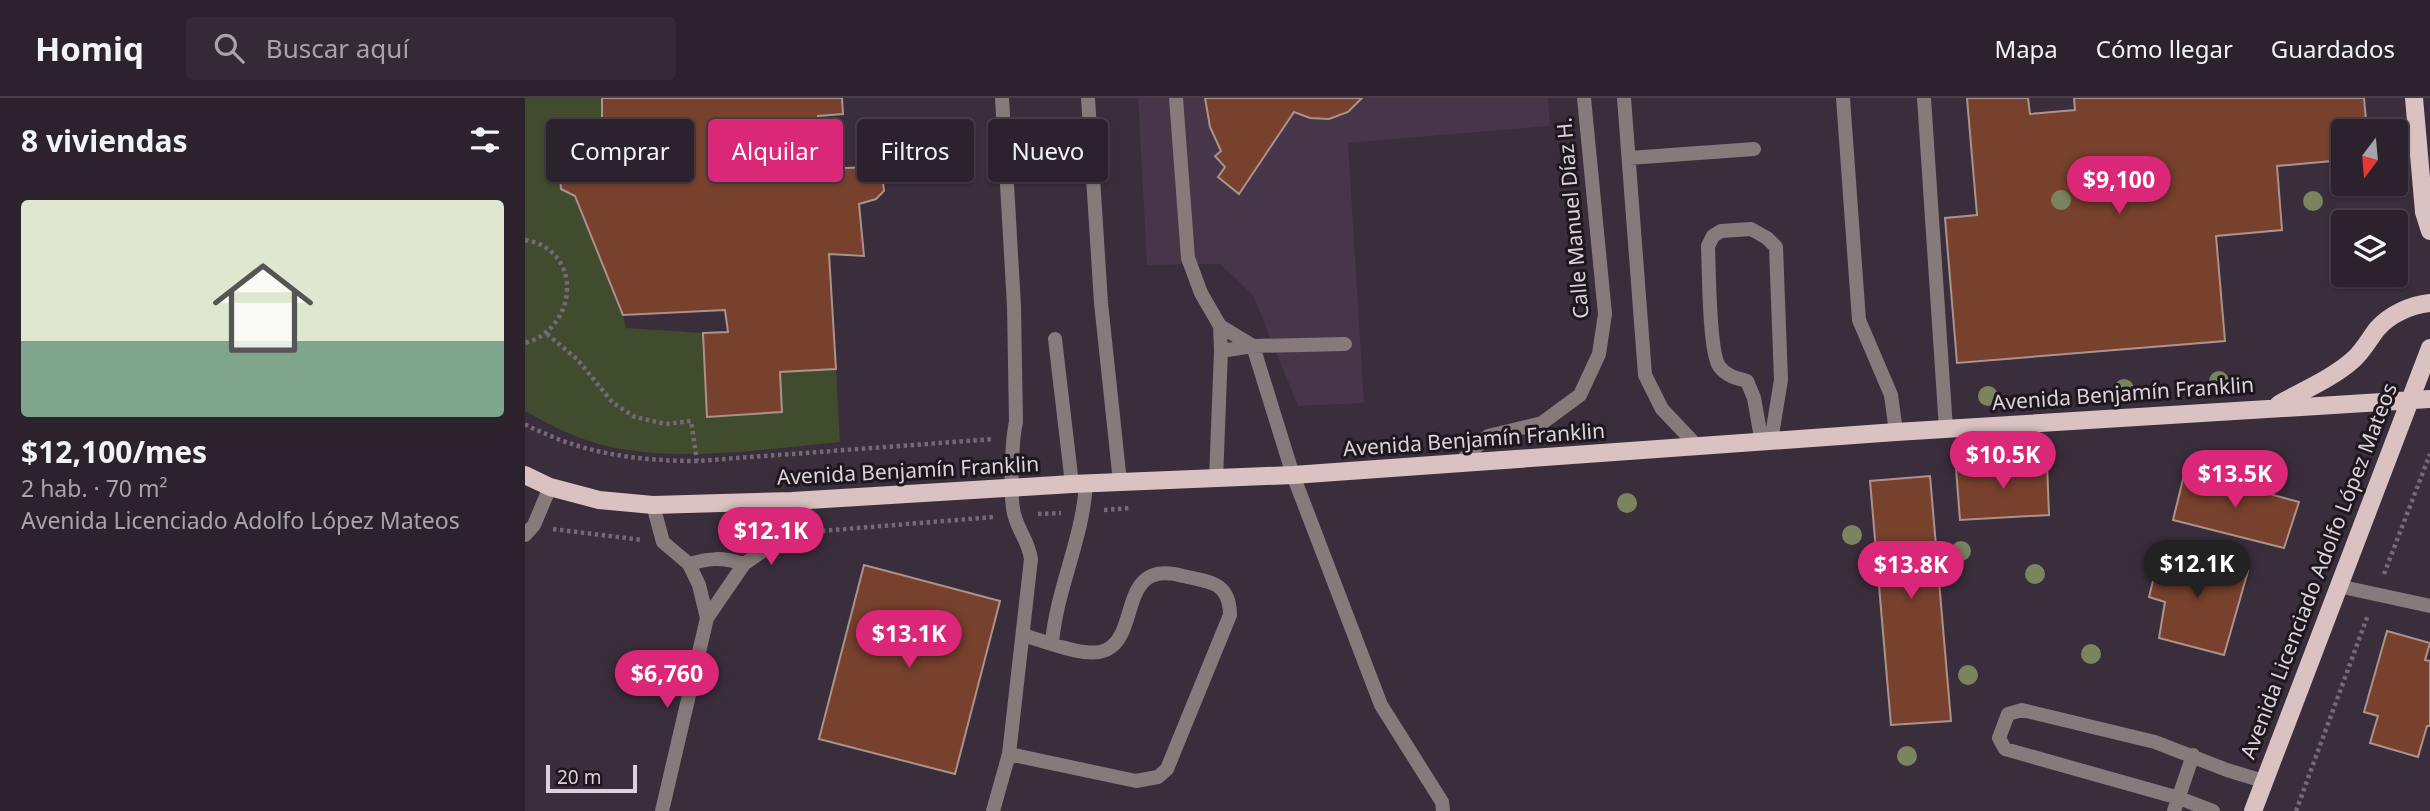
<!DOCTYPE html>
<html lang="es">
<head>
<meta charset="utf-8">
<style>
  body { margin:0; font-family:"Noto Sans",sans-serif; background:#342a35; color:#f1f3f6; height:100vh; display:flex; flex-direction:column; font-size:26px; white-space:nowrap }
  * { box-sizing:border-box; margin:0 }
  p { font-size:23px; color:#a6a4aa }
  .icon { flex:none; width:38px; height:38px; fill:none; stroke:currentColor; stroke-width:2; stroke-linecap:round; stroke-linejoin:round }
  .map { position:relative; flex:1; overflow:hidden }
  .side { display:flex; flex-direction:column; background:#2c222d; width:525px }
  .side>* { flex:none }
  .guide { position:absolute; left:21px; top:21px; width:665px; height:63px; display:flex; gap:14px }
  .needle { width:46px; rotate:196deg }
  .buttons { position:absolute; left:1806px; top:21px; display:grid; gap:14px }
  .buttons a { display:grid; place-items:center; width:77px; height:77px; border-radius:7px; background:#2c222d; box-shadow:0 2px 5px #0004,0 0 0 2px #483f49; font-size:35px }
  .scale { position:absolute; left:21px; bottom:18px; width:91px; box-sizing:border-box; padding-left:7px; border:4px solid #dbd2dc; border-top:0; font-size:19px; line-height:24px; white-space:nowrap; color:#dbd2dc; -webkit-text-stroke:5px #1e181e; paint-order:stroke }
  .price { position:absolute; translate:-50% -60px; padding:0 16px; border-radius:24px; background:#db2777; color:#fff; font-size:23px; line-height:46px; filter:drop-shadow(0 2px 4px #0008) }
  .price::after { content:''; position:absolute; left:50%; top:42px; width:21px; height:16px; margin-left:-10px; background:inherit; clip-path:polygon(0 0,100% 0,50% 100%) }
  .price.on { background:#222; color:#fff }
  ul { padding:0; list-style:none }
  li { display:grid; align-content:center; gap:14px; height:371px; padding:0 21px }
  li span { display:grid; place-items:center; height:217px; border-radius:7px; color:#555 }
  li>.icon { margin-inline-start:auto }
  span .icon { width:126px; height:126px; fill:#fffc; stroke-width:1 }
  li b { font-size:30px }
  h2 { display:flex; justify-content:space-between; align-items:center; height:84px; padding:0 21px; font-size:30px }
  .chip { padding:0 24px; border-radius:7px; background:#2c222d; box-shadow:0 2px 5px #0004,0 0 0 2px #483f49; font-size:24px; line-height:63px }
  .chip.on { background:#db2777; color:#fff }
  header { display:flex; align-items:center; gap:42px; box-sizing:border-box; height:98px; padding:0 35px; background:#2c222d; border-bottom:2px solid #483f49 }
  header strong { font-size:33px }
  nav { display:flex; gap:38px; margin-inline-start:auto; font-size:24px }
  .search { width:490px; height:63px; background:#342a35; display:flex; align-items:center; gap:18px; box-sizing:border-box; padding:0 24px; border-radius:7px; color:#a6a4aa; font-size:26px }
  main { display:flex; flex:1; min-height:0 }
  .map>svg:first-child { display:block }
  .built { fill:#473549 }
  .green { fill:#404c2d }
  .building { fill:#77412d; stroke:#ab938b; stroke-width:2 }
  .lines { fill:none; stroke-linecap:round; stroke-linejoin:round }
  .path { stroke:#746976; stroke-width:4.5; stroke-dasharray:3.5 3.5; stroke-linecap:butt }
  .lane { stroke:#867a7a; stroke-width:14 }
  .street { stroke:#867a7a; stroke-width:14 }
  .primary { stroke:#d9c2c1; stroke-width:18 }
  .tree { fill:#7a845f }
  .labels { text-anchor:middle; stroke-width:6; stroke-linejoin:round; paint-order:stroke }
  .street-label { font-size:21px; fill:#dbd2dc; stroke:#1e181e }
</style>
</head>
<body>
<header>
<strong>Homiq</strong>
<div class="search"><svg class="icon" aria-label="search" viewBox="0 0 24 24"><circle cx="10" cy="10" r="6"/><path d="M15 15l6 6"/></svg>Buscar aquí</div>
<nav><a>Mapa</a><a>Cómo llegar</a><a>Guardados</a></nav>
</header>
<main>
<section class="side">
<h2>8 viviendas<svg class="icon" aria-label="filters" viewBox="0 0 24 24"><path d="M4 7h16M4 17h16"/><circle cx="9" cy="7" r="2"/><circle cx="15" cy="17" r="2"/></svg></h2>
<ul>
<li><span style="background:linear-gradient(#dfe7d0 65%,#7fa58c 0)"><svg class="icon" aria-label="home" viewBox="0 0 24 24"><path d="M3 11l9-7 9 7M6 9v11h12V9"/></svg></span><div><b>$12,100/mes</b><p>2 hab. · 70 m²</p><p>Avenida Licenciado Adolfo López Mateos</p></div></li>
</ul>
</section>
<div class="map">
<svg width="1905" height="713" viewBox="0 0 1905 713">
  <rect width="100%" height="100%" fill="#3a2d3c"/>
  <path class="built" d="M613 0H1023L1025 28 823 45 839 305 773 308 728 197 695 166 622 167Z"/>
  <path class="green" d="M0 0H77V29L31 30 36 90 50 98 98 217 101 230 178 235 182 319 257 314 255 274 311 271 315 344C241 351 146 366 74 346 48 339 23 326 0 313Z"/>
  <path class="building" d="M77 0H317L318 16 293 18 296 71 344 69 357 76 359 93 351 101 334 106 339 158 304 156 311 271 255 274 257 314 182 319 178 235 203 234 200 212 98 217 50 98 36 91 31 29H77Z
    M680 0H837L823 14 804 21 785 20 769 14 714 96 693 79 700 69 690 58 696 53 685 29Z
    M1442 0H1503L1505 16 1550 12 1549 0H1839L1842 33H1818V62L1752 68 1757 132 1691 138 1700 243 1432 265 1420 120 1452 117Z
    M1522 365 1524 417 1435 422 1431 370Z
    M1660 373 1774 404 1759 450 1648 422Z
    M1405 378 1426 623 1366 627 1345 383Z
    M1636 450 1723 473 1699 557 1634 540 1640 504 1624 499Z
    M339 467 475 503 430 676 294 641Z
    M1862 533 1905 545 1900 562 1905 563V628H1902L1893 659 1845 645 1853 618 1839 614Z"/>
  <g class="lines">
    <path class="path" d="M0 142C58 151 54 230 0 245
      M22 236 52 261 88 305 110 319 141 326 166 323 172 363
      M0 326C9 332 20 335 30 340 76 358 123 363 172 363L469 341
      M579 412 605 410
      M513 416 536 415
      M28 431 117 442
      M283 434 469 419
      M1859 476 1905 356
      M1771 713 1843 517"/>
    <path class="lane" d="M563 0 576 205 595 384
      M651 0 663 160 676 195 695 228 696 253 691 381
      M1099 0 1120 277 1137 311 1173 349
      M1318 0 1334 222 1366 297 1371 334
      M1399 0 1421 331
      M1104 60 1229 51
      M695 228 728 248 768 377 856 607 917 704 918 713
      M530 241 547 386
      M696 253 728 248 820 246
      M1237 345 1229 300 1222 283C1211 280 1201 278 1194 268 1184 253 1184 171 1183 148L1188 138 1196 133 1226 131 1242 140 1251 149 1256 282 1246 343
      M933 366 963 338 1017 325 1055 297 1074 256 1080 216 1059 0
      M0 437 9 427 25 389
      M527 545C532 489 558 441 561 385
      M484 656 611 683 633 679 642 671 705 517C705 504 702 492 689 486 680 482 668 480 658 478 592 460 616 536 581 552 562 561 519 543 498 537
      M468 713 484 656 506 461C503 442 495 436 490 419 484 404 487 341 491 324L489 208 477 0
      M1649 713 1668 657
      M1688 713 1654 700 1480 651 1474 640 1483 616 1497 612 1630 644 1702 672 1738 683"/>
    <path class="street" d="M128 407 138 444 164 466 174 487 182 520
      M164 466C185 460 197 459 219 466
      M1813 488 1905 508
      M137 713 182 520 219 466 262 436 267 403"/>
    <path class="primary" d="M1889 0 1899 114 1905 133
      M1754 306C1779 292 1808 280 1829 261 1838 253 1845 240 1852 231 1865 216 1886 207 1905 205
      M0 377 25 389 74 402 128 407 267 403 547 386 768 377 1371 334 1905 301
      M1728 713 1905 250"/>
  </g>
  <g class="tree">
    <circle cx="1536" cy="102" r="10"/>
    <circle cx="1788" cy="103" r="10"/>
    <circle cx="1694" cy="283" r="10"/>
    <circle cx="1599" cy="291" r="10"/>
    <circle cx="1463" cy="298" r="10"/>
    <circle cx="1102" cy="405" r="10"/>
    <circle cx="1327" cy="437" r="10"/>
    <circle cx="1436" cy="453" r="10"/>
    <circle cx="1510" cy="476" r="10"/>
    <circle cx="1566" cy="556" r="10"/>
    <circle cx="1443" cy="577" r="10"/>
    <circle cx="1382" cy="658" r="10"/>
  </g>
  <g class="labels">
    <g class="street-label">
      <text transform="translate(1048 120) rotate(-95)" y="7">Calle Manuel Díaz H.</text>
      <text transform="translate(1598 296) rotate(-4)" y="7">Avenida Benjamín Franklin</text>
      <text transform="translate(949 342) rotate(-4)" y="7">Avenida Benjamín Franklin</text>
      <text transform="translate(383 373) rotate(-3)" y="7">Avenida Benjamín Franklin</text>
      <text transform="translate(1794 473) rotate(-69)" y="7">Avenida Licenciado Adolfo López Mateos</text>
    </g>
  </g>
</svg>
<div class="buttons">
<a><svg class="needle" viewBox="-14 -14 28 28"><path d="M0-13l5 13h-10z" fill="#e53935"/><path d="M0 13l5-13h-10z" fill="#a6a4aa"/></svg></a>
<a><svg class="icon" aria-label="layers" viewBox="0 0 24 24"><path d="M12 4l9 5-9 5-9-5zM3 14l9 5 9-5"/></svg></a>
</div>
<div class="scale">20 m</div>
<b class="price" style="left:1594px;top:118px">$9,100</b>
<b class="price" style="left:1478px;top:393px">$10.5K</b>
<b class="price" style="left:1710px;top:412px">$13.5K</b>
<b class="price" style="left:246px;top:469px">$12.1K</b>
<b class="price on" style="left:1672px;top:502px">$12.1K</b>
<b class="price" style="left:1386px;top:503px">$13.8K</b>
<b class="price" style="left:384px;top:572px">$13.1K</b>
<b class="price" style="left:142px;top:612px">$6,760</b>
<div class="guide">
<a class="chip">Comprar</a>
<a class="chip on">Alquilar</a>
<a class="chip">Filtros</a>
<a class="chip">Nuevo</a>
</div>
</div>
</main>
</body>
</html>
